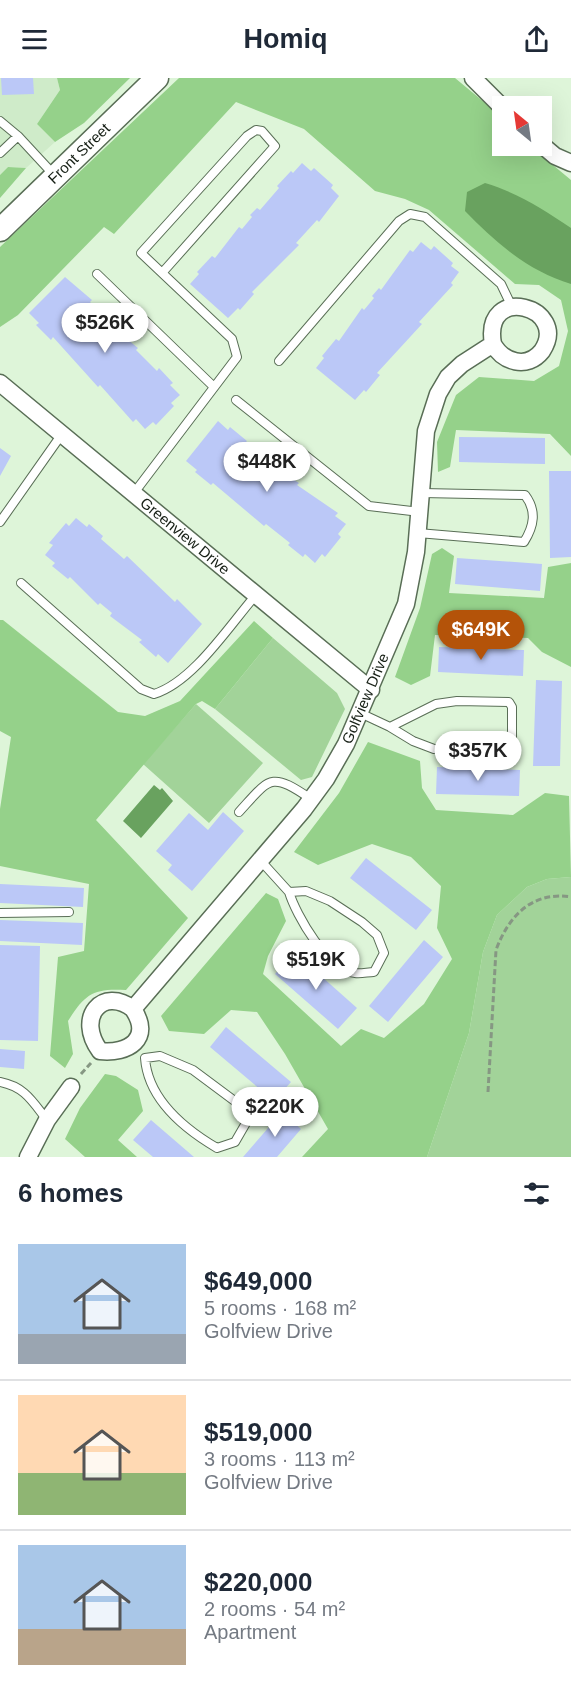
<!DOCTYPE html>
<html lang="en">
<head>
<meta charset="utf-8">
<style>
  body { margin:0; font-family:Helvetica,sans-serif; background:#f6f6f7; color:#1f2937; height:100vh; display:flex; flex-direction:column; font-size:22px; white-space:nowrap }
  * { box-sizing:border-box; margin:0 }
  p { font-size:20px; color:#747a83 }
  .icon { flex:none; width:33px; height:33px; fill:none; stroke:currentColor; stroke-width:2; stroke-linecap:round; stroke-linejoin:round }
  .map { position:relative; height:1079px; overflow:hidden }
  .side { display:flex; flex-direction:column; background:#fff; flex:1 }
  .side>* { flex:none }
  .needle { width:39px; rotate:331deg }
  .fabs { position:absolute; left:492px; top:18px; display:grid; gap:12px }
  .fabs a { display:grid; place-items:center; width:60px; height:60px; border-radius:0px; background:#fff; box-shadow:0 6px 24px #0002; font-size:30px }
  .price { position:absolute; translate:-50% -51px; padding:0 14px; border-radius:21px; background:#fff; color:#222; font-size:20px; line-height:39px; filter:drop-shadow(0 2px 3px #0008) }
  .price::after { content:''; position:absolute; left:50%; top:36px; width:18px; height:14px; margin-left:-9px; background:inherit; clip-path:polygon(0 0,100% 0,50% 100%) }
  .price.active { background:#b45309; color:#fff }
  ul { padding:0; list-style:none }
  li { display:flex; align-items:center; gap:18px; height:150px; padding:0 18px }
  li+li { border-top:2px solid #e0e1e3 }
  li span { display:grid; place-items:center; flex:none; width:168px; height:120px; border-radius:0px; color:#555 }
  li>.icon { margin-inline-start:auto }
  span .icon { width:72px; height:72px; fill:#fffc; stroke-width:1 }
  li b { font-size:26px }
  h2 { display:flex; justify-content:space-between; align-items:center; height:72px; padding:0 18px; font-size:26px }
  header { display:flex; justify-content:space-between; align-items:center; height:78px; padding:0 18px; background:#fff; font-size:27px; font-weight:700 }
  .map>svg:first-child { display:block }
  .built { fill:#cfebc9 }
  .green { fill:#a2d399 }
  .forest { fill:#95d18a }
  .water { fill:#69a25f }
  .building { fill:#bbc8f7 }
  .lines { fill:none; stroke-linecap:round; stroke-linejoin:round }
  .lane-casing { stroke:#596e56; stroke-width:10 }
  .street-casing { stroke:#596e56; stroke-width:19 }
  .secondary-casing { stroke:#596e56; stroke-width:25 }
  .path { stroke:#869783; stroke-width:3; stroke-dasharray:6 3; stroke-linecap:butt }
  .lane { stroke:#fff; stroke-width:8 }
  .street { stroke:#fff; stroke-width:16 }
  .secondary { stroke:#fff; stroke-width:22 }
  .labels { text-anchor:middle; stroke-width:4.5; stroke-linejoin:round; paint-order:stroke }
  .street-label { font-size:15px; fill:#161f15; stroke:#def5d9 }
</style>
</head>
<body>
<header><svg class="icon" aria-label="menu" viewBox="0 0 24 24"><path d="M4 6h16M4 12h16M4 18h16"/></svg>Homiq<svg class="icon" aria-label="share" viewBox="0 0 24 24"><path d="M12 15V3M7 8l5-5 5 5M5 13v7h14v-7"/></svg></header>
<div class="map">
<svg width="571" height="1079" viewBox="0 0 571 1079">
  <rect width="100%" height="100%" fill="#def5d9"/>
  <path class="built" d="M0 0H57L60 12 37 46 55 64 26 90 8 89 0 97Z"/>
  <path class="green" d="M273 560 337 615 345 631 312 699 301 702 215 631Z
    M196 626 263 685 209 745 143 686Z
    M571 799V1079H427L469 955 483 874 497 837 527 809 547 801Z"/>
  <path class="forest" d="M57 0H130L84 45 55 64 37 46 60 12Z
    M179 0H455L502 39V68H530L571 102V378L550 356 456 352 450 389 438 394 437 364 456 317 479 299 534 303 559 288 568 253 561 222 539 207 515 206 429 132 405 121 375 113 304 51 236 24 114 156 104 149 18 237 0 249V169Z
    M8 89 26 90 0 120V97Z
    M442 470 454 478 449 515 544 520 548 489 571 485V589L542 574 528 560 435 557 430 598 411 607 395 599 420 530 432 476Z
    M0 542H3L118 634 145 638 180 623 254 543 273 560 215 631 202 623 196 626 96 742 188 840 126 912C93 910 85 916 68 943L73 976 65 990 50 978 58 879 84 873 89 806 0 788V731L11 659 0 653Z
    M368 664 420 683 422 710 436 732 513 737 545 715 569 718 571 799 547 801 527 809 497 837 483 874 469 955 427 1079H302L328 1051 285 976 257 934 231 932 204 956 169 953 161 938 266 815 278 821 286 843 268 878 263 896 341 968 361 951 384 960 424 926 452 881 437 850 441 808 411 779 372 766 318 787 294 774 339 715Z
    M105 996 116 998 138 1012 143 1033 118 1062 137 1079H85L65 1061 80 1030Z"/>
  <path class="water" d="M485 105C518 115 543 131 571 150V206C528 193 496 165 465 133L467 114Z
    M154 707 160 712 162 710 173 723 141 760 123 743Z"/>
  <path class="building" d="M1 0H33L34 16 2 17Z
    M302 85 311 93 314 90 333 107 331 110 339 118 319 144 317 142 296 165 299 167 252 214 254 216 240 232 238 230 228 240 190 206 199 196 197 194 212 178 215 180 239 149 242 151 252 139 250 137 257 130 260 132 279 110 277 108 291 93 293 95Z
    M421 164 431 172 434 168 453 185 451 188 459 194 451 205 453 207 419 244 422 246 377 295 380 297 366 314 364 312 355 322 316 290 324 280 322 278 336 261 339 263 362 230 364 232 374 220 372 218 379 210 381 212 410 172 413 174Z
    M65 199 92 222 90 224 110 245 112 243 120 251 117 253 138 270 136 272 157 293 159 290 173 305 170 307 180 317 171 325 174 328 156 347 153 344 145 351 136 341 133 344 100 307 98 309 53 259 51 262 36 247 39 245 29 235Z
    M218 343 228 352 230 349 247 363 245 365 278 388 276 391 299 405 297 407 338 435 335 438 346 446 338 456 341 459 325 479 322 476 315 485 305 476 303 479 288 467 290 465 266 446 264 448 213 405 211 407 195 394 197 392 186 383Z
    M459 359 545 360V386L459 384Z
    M0 370 11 378 0 398Z
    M549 393H571V479L550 480Z
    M76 440 87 449 89 446 103 458 101 461 124 481 127 478 175 524 177 521 202 546 168 585 158 576 156 579 139 564 142 562 110 538 112 535 100 525 98 527 70 499 68 501 52 488 55 485 45 477 53 467 49 465 66 445 69 448Z
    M457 480 542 486 540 513 455 506Z
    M439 569 524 572 523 598 438 594Z
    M536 602 562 603 560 688H533Z
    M437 689 520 692 519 718 436 716Z
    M223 734 244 753 192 813 168 792 172 787 156 773 189 735 208 752Z
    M366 780 432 832 416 852 350 800Z
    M0 806 84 810 83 829 0 825Z
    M0 842 83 845 82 867 0 863Z
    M424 862 443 879 388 944 369 928Z
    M0 867 40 868 38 963 0 962Z
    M294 874 357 930 338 951 275 896Z
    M226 949 291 1004 274 1023 210 969Z
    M0 971 25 973 24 991 0 989Z
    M282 1034 301 1051 277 1079H243Z
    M151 1042 194 1079H153L133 1062Z"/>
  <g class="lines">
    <defs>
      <path id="lane" d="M0 43 18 58 55 98
        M0 75 18 58
        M97 196 214 309
        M279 283 399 143 410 136 425 139 501 206 512 229
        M236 322 369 428 420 434
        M134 415 237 279 232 261 141 175 247 58 256 52 262 53 275 68 162 195
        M0 444 62 356
        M418 455 524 464C534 448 537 433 525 417L422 415
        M21 505 141 611 154 616C193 604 229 548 255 518
        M457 623 509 624 512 629V661L504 668 493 670 434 671 413 663 390 649 436 626Z
        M360 635 390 649
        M239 734C270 700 270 693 311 721
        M260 782 289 814
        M306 813 330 823 362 844 377 857 384 875 374 894C368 894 361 896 355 895 328 893 296 837 289 814Z
        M0 835 69 834
        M160 978 193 992 240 1027 246 1045 235 1064 217 1070C183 1050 148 1021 145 980Z
        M0 1004C25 1009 32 1023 47 1042"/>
      <g id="street">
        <path d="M473 0 502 29"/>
        <path d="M542 67 555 78 571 85"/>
        <path id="s1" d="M0 305 371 612"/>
        <path id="s2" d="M133 931C153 961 128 976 100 973 75 939 103 908 133 931L304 731 326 701 346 666 406 526 416 474 426 353 438 316 448 299 462 286 493 266C503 284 527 292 542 273 571 229 482 204 493 266"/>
        <path d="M28 1079 47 1042 71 1009"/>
      </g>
      <g id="secondary">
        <path id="s3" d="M0 152 157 0"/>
      </g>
    </defs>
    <use href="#lane" class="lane-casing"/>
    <use href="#street" class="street-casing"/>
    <use href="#secondary" class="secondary-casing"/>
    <path class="path" d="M81 996 91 985
      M488 1014 496 872C509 837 533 813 571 819"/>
    <use href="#lane" class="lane"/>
    <use href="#street" class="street"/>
    <use href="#secondary" class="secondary"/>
  </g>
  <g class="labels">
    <g class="street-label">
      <text dy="5" stroke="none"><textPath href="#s3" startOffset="110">Front Street</textPath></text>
      <text dy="5" stroke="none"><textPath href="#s1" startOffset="240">Greenview Drive</textPath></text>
      <text dy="5" stroke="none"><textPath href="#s2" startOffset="550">Golfview Drive</textPath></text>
    </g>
  </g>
</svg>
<div class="fabs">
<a><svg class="needle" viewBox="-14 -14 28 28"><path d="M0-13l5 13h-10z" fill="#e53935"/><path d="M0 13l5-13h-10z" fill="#747a83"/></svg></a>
</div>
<b class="price" style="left:105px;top:276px">$526K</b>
<b class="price" style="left:267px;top:415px">$448K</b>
<b class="price active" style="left:481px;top:583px">$649K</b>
<b class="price" style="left:478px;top:704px">$357K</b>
<b class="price" style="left:316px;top:913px">$519K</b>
<b class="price" style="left:275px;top:1060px">$220K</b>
</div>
<section class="side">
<h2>6 homes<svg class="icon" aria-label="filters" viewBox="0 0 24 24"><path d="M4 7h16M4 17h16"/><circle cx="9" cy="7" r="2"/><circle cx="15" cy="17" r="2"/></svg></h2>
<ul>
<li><span style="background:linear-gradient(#a9c7e8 75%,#9aa5b1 0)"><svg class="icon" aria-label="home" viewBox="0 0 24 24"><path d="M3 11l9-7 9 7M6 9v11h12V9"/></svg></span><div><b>$649,000</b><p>5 rooms · 168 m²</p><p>Golfview Drive</p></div></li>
<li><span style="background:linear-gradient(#ffd9b3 65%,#8fb573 0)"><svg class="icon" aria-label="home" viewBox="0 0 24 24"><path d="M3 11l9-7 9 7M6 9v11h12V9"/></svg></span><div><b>$519,000</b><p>3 rooms · 113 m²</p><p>Golfview Drive</p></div></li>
<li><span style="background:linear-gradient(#a9c7e8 70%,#b9a48a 0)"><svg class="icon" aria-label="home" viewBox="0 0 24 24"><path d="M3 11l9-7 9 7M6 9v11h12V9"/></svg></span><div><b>$220,000</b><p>2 rooms · 54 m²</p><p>Apartment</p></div></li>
</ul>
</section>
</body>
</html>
